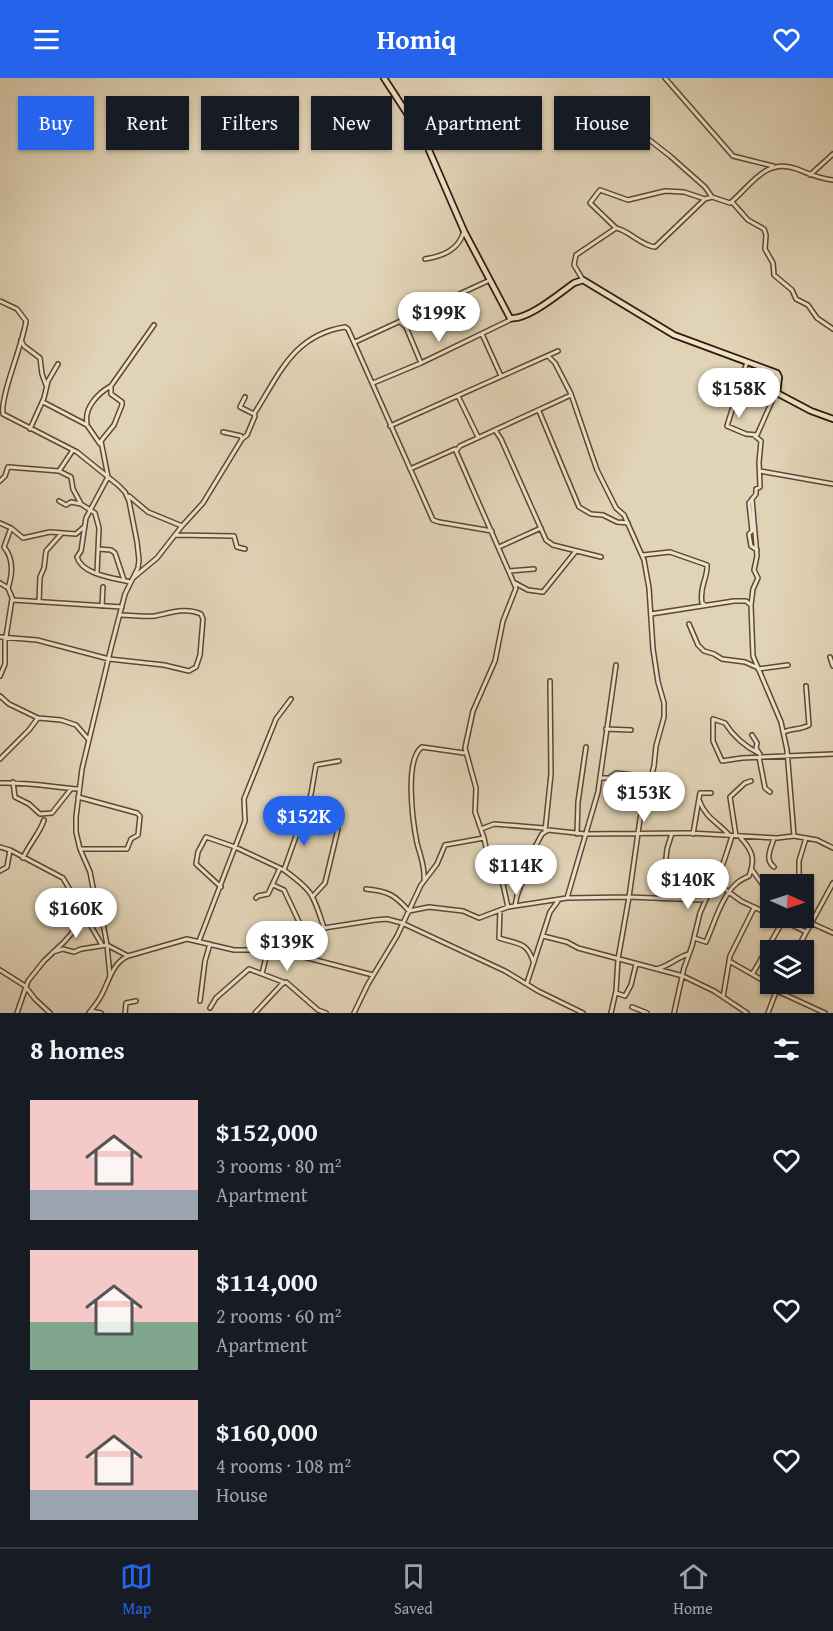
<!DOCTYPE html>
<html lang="en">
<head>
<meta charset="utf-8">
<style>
  body { margin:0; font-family:"Gentium Book Plus",serif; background:#20242c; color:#f1f3f6; height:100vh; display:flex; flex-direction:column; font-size:22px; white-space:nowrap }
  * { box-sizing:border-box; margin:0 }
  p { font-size:20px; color:#9ea1a6 }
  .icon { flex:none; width:33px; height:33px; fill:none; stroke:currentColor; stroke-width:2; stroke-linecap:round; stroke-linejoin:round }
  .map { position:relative; height:935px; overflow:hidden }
  .sheet { display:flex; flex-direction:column; background:#171b24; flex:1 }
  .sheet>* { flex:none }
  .guide { position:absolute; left:18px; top:18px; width:798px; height:54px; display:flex; gap:12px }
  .needle { width:39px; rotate:93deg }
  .buttons { position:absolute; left:760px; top:796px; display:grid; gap:12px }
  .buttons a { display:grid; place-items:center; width:54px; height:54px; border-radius:0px; background:#171b24; box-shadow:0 2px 4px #0004; font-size:30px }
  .price { position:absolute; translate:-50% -51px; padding:0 14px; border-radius:21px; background:#fff; color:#222; font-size:20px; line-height:39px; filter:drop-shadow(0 2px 3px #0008) }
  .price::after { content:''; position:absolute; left:50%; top:36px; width:18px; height:14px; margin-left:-9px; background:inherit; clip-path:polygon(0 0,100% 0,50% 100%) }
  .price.on { background:#2563eb; color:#fff }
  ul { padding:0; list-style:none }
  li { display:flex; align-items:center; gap:18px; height:150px; padding:0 30px }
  li span { display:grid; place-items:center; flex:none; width:168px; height:120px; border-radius:0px; color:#555 }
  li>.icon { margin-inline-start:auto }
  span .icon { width:72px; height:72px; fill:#fffc; stroke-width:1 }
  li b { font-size:26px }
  h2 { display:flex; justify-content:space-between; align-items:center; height:72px; padding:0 30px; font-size:26px }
  .tag { padding:0 21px; border-radius:0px; background:#171b24; box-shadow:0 2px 4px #0004; font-size:21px; line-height:54px }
  .tag.on { background:#2563eb; color:#fff }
  header { display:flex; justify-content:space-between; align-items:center; height:78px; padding:0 30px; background:#2563eb; color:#fff; font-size:27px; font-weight:800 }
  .menu { display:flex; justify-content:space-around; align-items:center; height:84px; border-top:2px solid #363941; background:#171b24; font-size:16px; color:#9ea1a6 }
  .menu a { display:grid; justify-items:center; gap:3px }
  .menu .on { color:#2563eb }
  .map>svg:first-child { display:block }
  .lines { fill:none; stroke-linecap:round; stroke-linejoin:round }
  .street-casing { stroke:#5e482e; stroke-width:6 }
  .secondary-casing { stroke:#321900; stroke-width:8 }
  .street { stroke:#ece2d0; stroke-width:3 }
  .secondary { stroke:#ece2d0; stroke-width:4.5 }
</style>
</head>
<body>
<header><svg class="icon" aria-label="menu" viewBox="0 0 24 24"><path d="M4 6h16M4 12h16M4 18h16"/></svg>Homiq<svg class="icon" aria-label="heart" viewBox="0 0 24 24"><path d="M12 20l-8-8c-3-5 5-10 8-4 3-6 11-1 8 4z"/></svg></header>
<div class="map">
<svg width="833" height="935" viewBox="0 0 833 935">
  <rect width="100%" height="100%" fill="#e1d3b6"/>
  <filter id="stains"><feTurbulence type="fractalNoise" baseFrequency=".00333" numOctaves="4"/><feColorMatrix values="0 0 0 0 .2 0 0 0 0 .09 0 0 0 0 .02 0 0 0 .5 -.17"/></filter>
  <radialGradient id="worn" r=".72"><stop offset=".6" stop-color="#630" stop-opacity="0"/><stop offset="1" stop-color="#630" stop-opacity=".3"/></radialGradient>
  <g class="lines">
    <defs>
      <path id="street" d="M665 0 733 78 773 88
        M596 36 643 57 670 78 705 109 712 119
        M810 97 833 76
        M732 124 748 142 764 151 766 157 765 171 773 185 774 197 792 212 796 221 808 227 817 240 833 251
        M616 150 590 125 600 112 628 122 665 113 684 114 705 121
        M425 181C443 178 459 172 464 153
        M583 202 574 187 576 177 616 150C630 153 640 167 655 169L705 121 712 119 730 125C751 108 765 79 797 91 809 96 820 101 833 102
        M0 223 17 231 26 243C23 266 0 318 3 336L77 374 118 407 125 414 129 423 137 464 139 482 138 490 125 516 111 570 82 691 76 739V754L80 771 90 794 95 820 102 840 107 867 110 898
        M400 244 406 249 421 285
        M482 256 501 298
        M21 262 24 268 40 280 42 296 46 307
        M355 264 490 202
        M548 278 555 285 571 316 597 392 616 430 624 437 644 482 649 510 653 571 658 604 664 625V639L656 668 654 688 640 741 629 819 618 881 616 913 611 935
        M747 284 727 348 746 356 757 357 776 314
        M373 305 421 285 512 241
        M458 318 478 359
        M43 324 87 347 100 366
        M539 333 579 429 591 436 603 437 617 444 628 445
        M254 336C279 297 293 257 345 249L348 251 433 442 439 444 492 453
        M87 345C84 330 98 315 111 308
        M390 348 558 273
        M30 351 44 320 48 303 58 286
        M495 352 501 361 546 462 553 467 601 479
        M755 358 761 363 759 384 760 409 756 411V416L749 425 752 453 749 456 751 468 757 472
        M242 361 247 357 255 338 254 336 240 329 245 319
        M410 391 455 371
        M59 393 71 399 73 411 80 424
        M760 393 833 406
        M0 403 5 398 8 389 59 393 73 372
        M129 418 148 434 182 448
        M59 423 66 427 71 424 81 426 95 435 99 450 97 495
        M0 445 11 450 23 460 50 454 76 456 85 448
        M175 457 234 458 237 469 245 471
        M499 469 541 450
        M98 471 111 472 115 475 124 502
        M643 477 670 474 707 487C708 500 699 508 702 525L705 527
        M509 493 534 491
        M133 500 157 480 182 448 203 425 242 361 241 358 223 354
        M130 504C115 500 82 497 77 479L81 473 86 440 108 399 101 363 114 347 122 327V324L111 316V308L154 247
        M0 505 8 510 13 522 122 529
        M515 505 528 512 543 514 576 473
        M8 510C13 495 14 481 4 469L11 450
        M39 524 40 499 44 490 46 473 62 455
        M751 527 753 511 758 500 754 492 757 478 752 421
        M102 528 103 509
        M651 536 734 523H746L751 527 753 578 781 644 787 672 794 758
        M689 546 698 567 704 573 714 576 722 581 745 584 756 589
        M0 559 37 562 109 581 164 587 189 593 196 589 200 577 203 541 201 536C186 529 170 535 155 538 144 539 132 537 121 537
        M6 559 12 521
        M830 579 833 588
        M758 591 788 587
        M0 598 5 586V559
        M0 618 9 626 38 640 61 642 76 647 89 662
        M606 651 631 652
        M784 654C792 650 801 652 809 647L806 608
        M752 657 757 665 756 670 759 675
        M760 676C746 669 733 658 725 645L713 641V663L722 683 742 680 833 676
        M759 679 765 710 770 714
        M0 681 29 652 38 640
        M601 700H609L616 695 650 699
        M13 704 15 719 29 726 40 736 52 735 71 711
        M0 705C29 704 51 709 79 711
        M78 719 137 735 140 738 138 757 131 761 127 771H80
        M699 722C706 741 717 743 729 757
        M481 751 494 746 544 750
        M545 753 551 696 550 603
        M577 756 578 724 586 669
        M693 756 700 715H711
        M736 758 730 719 745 705 751 703
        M774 760C771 771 764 781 774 789
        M0 769 10 772 63 800 102 867
        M23 780C29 766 40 755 44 742
        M752 792 771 818
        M0 793 7 789 10 772
        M424 801C425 788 420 777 417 765 413 745 404 682 422 669L464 675
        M502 802 522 806
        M715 804 741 823 771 837
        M273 807 284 812 301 848 309 856
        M799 807V783L806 760
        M221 809 196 786 198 774 206 759 235 769 284 792
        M660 809 665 789 667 771 672 755
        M366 811C388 813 395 817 409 833L429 829 463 833 479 840 508 829 567 820 629 819 701 822C715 816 727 774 732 758
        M313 818 325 805 338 751
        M256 820 258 818 268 816 280 790
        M567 820 598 714 616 587
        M515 828 517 818 535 769 542 756 548 752 585 756 690 755 777 760 794 758 817 762 833 770
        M508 829 502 802 488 779 484 760 475 734 476 710 465 670 473 633 495 583 503 543 516 510 456 373 460 368 571 317
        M500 832 499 860C516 866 527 863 533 883
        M778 840 806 854
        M811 845 833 855
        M324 850C313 816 313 813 284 792L311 716 316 687 339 683
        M543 858 567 864 578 870 683 898 714 913 747 935
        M694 860 706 864C714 846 722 817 737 805 740 802 745 800 749 798 756 780 752 772 740 759
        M199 863 245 743 244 721 276 641 291 621
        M259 872 266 879 262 896
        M796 873 833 805
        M53 874 63 871 74 874 81 871 107 867 128 878
        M304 879 373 897
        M729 883 771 907 777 913 825 935
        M656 891C668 889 677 879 689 876
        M0 892 25 908 35 921 50 935
        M753 895 783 843
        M527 905 550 834 558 823
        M616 915 625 918 631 907 636 886
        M723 919 730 878 754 830
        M200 923 205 883 210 866
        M632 929 647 935
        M210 930 216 920 249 891 283 904
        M91 933 101 935
        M17 935 28 903 44 883 64 864 86 839
        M89 935C94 928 100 922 103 914 110 900 113 885 128 878L187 861 234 872H259L324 850 375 842 387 841 402 845 505 893 538 913 583 935
        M125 935 126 925 136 923
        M255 935 282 906 286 904 318 932 326 935
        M354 935 368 906 397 858 421 807 437 786 445 767 484 760
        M674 935 684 890 692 868 700 835 707 819
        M768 935 779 906"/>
      <path id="secondary" d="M384 0 425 63 464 153 510 240C527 243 560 215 574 205L583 202 674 257 777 295 779 299 777 315 811 333 833 341"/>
    </defs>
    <use href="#street" class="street-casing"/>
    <use href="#secondary" class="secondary-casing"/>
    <use href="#street" class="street"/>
    <use href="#secondary" class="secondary"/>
  </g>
  <rect width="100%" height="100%" filter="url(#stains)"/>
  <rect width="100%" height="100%" fill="url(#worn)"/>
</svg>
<div class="buttons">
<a><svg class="needle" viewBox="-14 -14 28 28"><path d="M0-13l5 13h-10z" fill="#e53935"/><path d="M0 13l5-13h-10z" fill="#9ea1a6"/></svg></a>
<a><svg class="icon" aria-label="layers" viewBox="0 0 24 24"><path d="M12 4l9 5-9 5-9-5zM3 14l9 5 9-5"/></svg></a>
</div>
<b class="price" style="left:439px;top:265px">$199K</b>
<b class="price" style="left:739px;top:341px">$158K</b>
<b class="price" style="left:644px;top:745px">$153K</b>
<b class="price on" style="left:304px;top:769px">$152K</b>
<b class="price" style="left:516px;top:818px">$114K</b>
<b class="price" style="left:688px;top:832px">$140K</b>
<b class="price" style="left:76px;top:861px">$160K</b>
<b class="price" style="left:287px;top:894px">$139K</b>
<div class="guide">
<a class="tag on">Buy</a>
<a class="tag">Rent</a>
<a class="tag">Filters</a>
<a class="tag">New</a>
<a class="tag">Apartment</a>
<a class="tag">House</a>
</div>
</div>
<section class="sheet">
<h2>8 homes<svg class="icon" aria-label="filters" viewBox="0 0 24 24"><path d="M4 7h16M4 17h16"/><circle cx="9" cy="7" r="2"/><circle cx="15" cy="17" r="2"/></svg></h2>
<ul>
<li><span style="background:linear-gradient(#f6c9c9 75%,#9aa5b1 0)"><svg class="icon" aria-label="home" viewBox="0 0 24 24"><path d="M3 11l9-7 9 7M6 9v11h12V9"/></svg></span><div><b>$152,000</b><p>3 rooms · 80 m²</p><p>Apartment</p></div><svg class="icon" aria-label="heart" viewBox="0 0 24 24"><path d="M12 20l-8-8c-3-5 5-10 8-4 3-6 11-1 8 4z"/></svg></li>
<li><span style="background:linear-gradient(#f6c9c9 60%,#7fa58c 0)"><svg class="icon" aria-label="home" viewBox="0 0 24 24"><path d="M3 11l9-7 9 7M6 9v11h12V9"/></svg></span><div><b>$114,000</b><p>2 rooms · 60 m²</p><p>Apartment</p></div><svg class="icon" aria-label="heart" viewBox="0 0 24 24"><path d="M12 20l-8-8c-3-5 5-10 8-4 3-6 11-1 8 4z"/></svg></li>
<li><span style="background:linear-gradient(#f6c9c9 75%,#9aa5b1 0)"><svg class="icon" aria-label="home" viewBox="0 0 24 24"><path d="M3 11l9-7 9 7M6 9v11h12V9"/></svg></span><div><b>$160,000</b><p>4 rooms · 108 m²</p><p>House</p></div><svg class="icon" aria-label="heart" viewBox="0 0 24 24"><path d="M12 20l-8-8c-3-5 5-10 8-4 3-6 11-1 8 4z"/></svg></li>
</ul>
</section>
<nav class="menu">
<a class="on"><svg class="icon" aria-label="map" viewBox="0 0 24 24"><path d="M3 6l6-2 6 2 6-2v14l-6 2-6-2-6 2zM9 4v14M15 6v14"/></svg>Map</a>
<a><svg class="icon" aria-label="saved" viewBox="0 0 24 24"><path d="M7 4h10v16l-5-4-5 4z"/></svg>Saved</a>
<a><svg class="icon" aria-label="home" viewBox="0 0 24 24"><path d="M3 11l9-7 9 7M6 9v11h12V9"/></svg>Home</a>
</nav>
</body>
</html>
